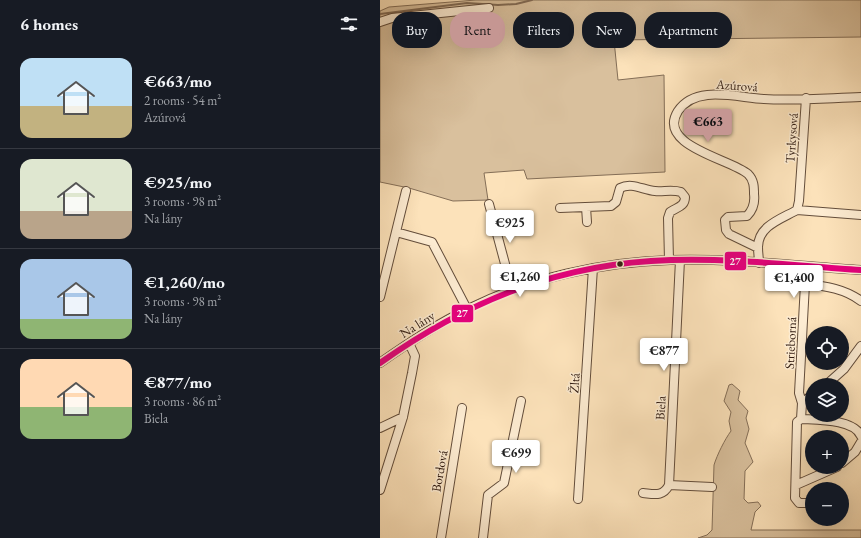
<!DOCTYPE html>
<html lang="en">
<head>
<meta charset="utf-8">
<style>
  body { margin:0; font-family:"EB Garamond",serif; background:#20242c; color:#f1f3f6; height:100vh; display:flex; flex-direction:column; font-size:15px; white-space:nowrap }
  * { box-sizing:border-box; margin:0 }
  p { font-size:13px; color:#9ea1a6 }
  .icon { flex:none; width:22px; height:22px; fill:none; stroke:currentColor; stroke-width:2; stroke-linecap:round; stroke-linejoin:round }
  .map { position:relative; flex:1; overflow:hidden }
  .details { display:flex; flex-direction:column; background:#171b24; width:380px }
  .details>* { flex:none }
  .top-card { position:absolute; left:12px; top:12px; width:380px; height:36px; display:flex; gap:8px }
  .buttons { position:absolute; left:425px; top:326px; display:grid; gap:8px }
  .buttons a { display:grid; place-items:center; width:44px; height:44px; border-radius:50%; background:#171b24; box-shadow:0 4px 16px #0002; font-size:20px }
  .price { position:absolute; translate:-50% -34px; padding:0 9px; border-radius:4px; background:#fff; color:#222; font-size:13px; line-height:26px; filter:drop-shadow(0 1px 2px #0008) }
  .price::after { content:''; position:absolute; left:50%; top:24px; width:12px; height:9px; margin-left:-6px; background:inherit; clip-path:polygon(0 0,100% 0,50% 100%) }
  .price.current { background:#c59692; color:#111 }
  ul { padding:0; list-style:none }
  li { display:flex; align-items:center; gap:12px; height:100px; padding:0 20px }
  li+li { border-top:1px solid #363941 }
  li span { display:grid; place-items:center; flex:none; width:112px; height:80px; border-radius:12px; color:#555 }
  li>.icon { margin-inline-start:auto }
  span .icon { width:48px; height:48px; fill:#fffc; stroke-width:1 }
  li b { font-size:17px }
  h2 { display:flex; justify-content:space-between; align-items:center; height:48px; padding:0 20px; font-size:17px }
  .chip { padding:0 14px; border-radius:16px; background:#171b24; box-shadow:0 4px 16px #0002; font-size:14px; line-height:36px }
  .chip.current { background:#c59692; color:#111 }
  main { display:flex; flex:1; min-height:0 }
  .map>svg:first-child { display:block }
  .green { fill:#d9c09d; stroke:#846e57 }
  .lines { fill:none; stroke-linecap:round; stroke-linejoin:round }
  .stream { stroke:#816a54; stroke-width:2 }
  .minor-casing { stroke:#634d3b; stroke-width:10 }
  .minor { stroke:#fdecd2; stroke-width:8 }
  .bus-1-casing { stroke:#fdecd2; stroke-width:9 }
  .bus-1 { stroke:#e5007d; stroke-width:6 }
  .bus-dot { fill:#301b11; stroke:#fdecd2; stroke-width:1.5 }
  .labels { text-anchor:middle; stroke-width:3; stroke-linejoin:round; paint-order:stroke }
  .street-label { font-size:13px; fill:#301b11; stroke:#fdecd2 }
  .line-badge { stroke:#fdecd2; stroke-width:1.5 }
  .badge-label { font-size:11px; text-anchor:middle; font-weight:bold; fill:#fff }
</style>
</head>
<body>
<main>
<section class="details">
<h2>6 homes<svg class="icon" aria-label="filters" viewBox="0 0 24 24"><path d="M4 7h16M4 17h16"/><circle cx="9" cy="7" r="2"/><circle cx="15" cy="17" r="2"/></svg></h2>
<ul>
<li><span style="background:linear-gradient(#bfe0f5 60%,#c2b280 0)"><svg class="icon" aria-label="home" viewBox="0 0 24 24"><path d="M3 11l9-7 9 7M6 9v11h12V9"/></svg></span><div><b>€663/mo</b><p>2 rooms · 54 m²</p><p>Azúrová</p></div></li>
<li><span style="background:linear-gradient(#dfe7d0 65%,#b9a48a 0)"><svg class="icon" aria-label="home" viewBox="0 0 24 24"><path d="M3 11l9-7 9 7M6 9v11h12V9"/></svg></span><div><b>€925/mo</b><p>3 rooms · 98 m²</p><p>Na lány</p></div></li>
<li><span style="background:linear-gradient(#a9c7e8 75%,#8fb573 0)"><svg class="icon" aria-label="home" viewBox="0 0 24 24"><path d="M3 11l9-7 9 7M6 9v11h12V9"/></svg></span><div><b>€1,260/mo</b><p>3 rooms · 98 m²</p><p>Na lány</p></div></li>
<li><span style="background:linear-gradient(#ffd9b3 60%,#8fb573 0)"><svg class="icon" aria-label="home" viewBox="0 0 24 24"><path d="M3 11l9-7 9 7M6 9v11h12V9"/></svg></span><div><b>€877/mo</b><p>3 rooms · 86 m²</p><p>Biela</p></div></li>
</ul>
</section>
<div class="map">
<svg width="481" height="538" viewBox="0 0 481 538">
  <rect width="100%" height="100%" fill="#fce2ba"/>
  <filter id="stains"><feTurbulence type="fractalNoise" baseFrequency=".005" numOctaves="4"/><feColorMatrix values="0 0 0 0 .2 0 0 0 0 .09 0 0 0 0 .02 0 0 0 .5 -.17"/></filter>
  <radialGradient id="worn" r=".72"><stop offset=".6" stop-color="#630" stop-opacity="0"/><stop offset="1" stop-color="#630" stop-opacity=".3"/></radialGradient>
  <path class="green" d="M96 0H481V37L234 40 238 80 284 75 285 172 147 179 144 170 104 173 108 200 73 201 29 188 0 182V11L9 7Z
    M352 384 360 391 358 400 368 411 366 418 369 429 365 443 373 462 365 471 364 499 368 503 378 502 381 506 375 512 371 530H481V538H318L327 535 332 530 334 465C337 455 345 439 351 431L349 421 351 412 344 401 349 385Z"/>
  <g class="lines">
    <path class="stream" d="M0 14 87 3 118 5 136 4 152 0"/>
    <defs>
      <path id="minor" d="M0 22 12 18 109 8
        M109 204 132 290
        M206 207 207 222
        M180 208 231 206 236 202 240 188C252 182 263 190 275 191 283 192 292 189 301 192L305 197C305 207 297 207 290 212L288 218 289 260
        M417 210 481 215
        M16 232 52 242 87 309
        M378 248 349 234 346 230 345 220 348 217 367 216C373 210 375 202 374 194 374 187 374 180 368 174 351 159 276 146 298 111 316 84 358 98 384 99 416 101 449 98 481 97
        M379 263C379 258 378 253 378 247 378 226 401 219 417 210L419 201 426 98
        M426 266 419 393 422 403 421 419 417 422 415 498 419 503H432
        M426 284C446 286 465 289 481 301
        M0 297 26 191
        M0 363C28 343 57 324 88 309 150 278 221 262 290 260 353 258 418 266 481 270
        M446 385 464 369 481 346
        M422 403 432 395
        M421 419C437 420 474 419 481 436
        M0 428 23 417
        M462 463 475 452 481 442
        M289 485 300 260
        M416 485 457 467
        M0 490 23 417 32 373 35 356 29 343
        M263 493C274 494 283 497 289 485L332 487
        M198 499 213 268
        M61 538 82 408
        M103 538 108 495 124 483 141 401"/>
    </defs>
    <use href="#minor" class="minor-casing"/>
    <use href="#minor" class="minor"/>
    <defs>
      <path id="bus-1" d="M0 363C89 300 181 263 291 260 355 258 418 266 481 270"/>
    </defs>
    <use href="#bus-1" class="bus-1-casing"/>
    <use href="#bus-1" class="bus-1"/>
  </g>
  <circle class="bus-dot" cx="240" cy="264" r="3.5"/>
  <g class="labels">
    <g class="street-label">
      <text transform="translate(357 85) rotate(4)" y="5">Azúrová</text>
      <text transform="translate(411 138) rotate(-86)" y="5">Tyrkysová</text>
      <text transform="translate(37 324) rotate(-32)" y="5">Na lány</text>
      <text transform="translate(410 343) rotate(-87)" y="5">Strieborná</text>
      <text transform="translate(194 383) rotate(-86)" y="5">Žltá</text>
      <text transform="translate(280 408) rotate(-87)" y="5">Biela</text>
      <text transform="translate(59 471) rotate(-80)" y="5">Bordová</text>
    </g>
  </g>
  <g class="line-badge">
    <rect x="344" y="251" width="23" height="20" rx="4" fill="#e5007d"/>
    <rect x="71" y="304" width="23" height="19" rx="4" fill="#e5007d"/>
  </g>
  <g class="badge-label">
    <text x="355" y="265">27</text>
    <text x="82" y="317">27</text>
  </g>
  <rect width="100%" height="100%" filter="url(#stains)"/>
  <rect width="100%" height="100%" fill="url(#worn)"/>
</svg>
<div class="buttons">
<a><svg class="icon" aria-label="locate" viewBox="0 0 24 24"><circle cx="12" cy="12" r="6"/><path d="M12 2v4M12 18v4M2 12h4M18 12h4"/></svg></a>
<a><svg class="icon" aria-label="layers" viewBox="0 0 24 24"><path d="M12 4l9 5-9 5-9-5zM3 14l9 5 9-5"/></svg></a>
<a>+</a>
<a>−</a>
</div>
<b class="price current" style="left:328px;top:143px">€663</b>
<b class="price" style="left:130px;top:244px">€925</b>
<b class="price" style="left:140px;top:298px">€1,260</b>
<b class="price" style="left:414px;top:299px">€1,400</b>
<b class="price" style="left:284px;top:372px">€877</b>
<b class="price" style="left:136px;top:474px">€699</b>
<div class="top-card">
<a class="chip">Buy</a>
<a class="chip current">Rent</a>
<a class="chip">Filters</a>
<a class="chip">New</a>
<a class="chip">Apartment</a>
</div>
</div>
</main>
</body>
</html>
